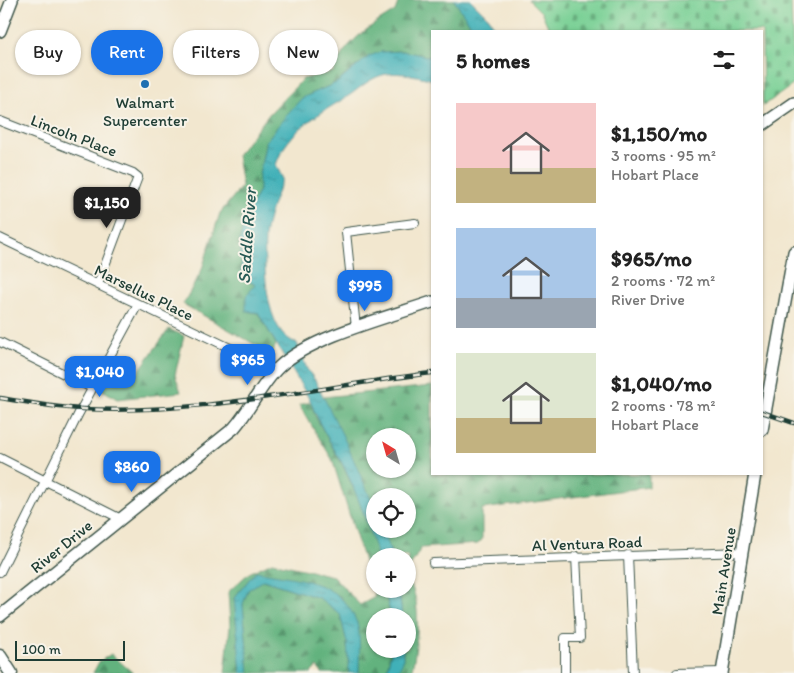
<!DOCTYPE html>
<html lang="en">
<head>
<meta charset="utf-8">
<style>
  body { margin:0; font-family:Itim,sans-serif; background:#f2f2f2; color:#222; height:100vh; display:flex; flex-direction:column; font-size:19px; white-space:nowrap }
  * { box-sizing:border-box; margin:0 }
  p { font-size:16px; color:#767676 }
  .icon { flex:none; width:28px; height:28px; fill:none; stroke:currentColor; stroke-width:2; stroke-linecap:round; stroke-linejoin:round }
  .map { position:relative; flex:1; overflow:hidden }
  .side { position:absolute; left:431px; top:30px; width:332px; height:445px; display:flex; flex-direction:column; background:#fff; border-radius:0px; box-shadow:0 1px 4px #0004 }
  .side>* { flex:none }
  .banner { position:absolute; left:15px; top:30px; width:341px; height:45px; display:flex; gap:10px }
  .needle { width:32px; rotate:323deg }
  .fabs { position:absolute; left:366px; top:428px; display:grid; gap:10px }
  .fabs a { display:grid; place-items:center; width:50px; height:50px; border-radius:50%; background:#fff; box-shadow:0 1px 4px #0004; font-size:25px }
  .scale { position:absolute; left:15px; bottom:12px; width:110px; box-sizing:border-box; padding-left:5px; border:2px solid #1f3d34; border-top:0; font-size:14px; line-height:18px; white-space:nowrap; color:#1f3d34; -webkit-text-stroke:4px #f7f3e8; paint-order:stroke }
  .price { position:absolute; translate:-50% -42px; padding:0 11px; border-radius:10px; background:#1a73e8; color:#fff; font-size:16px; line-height:32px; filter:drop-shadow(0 1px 2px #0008) }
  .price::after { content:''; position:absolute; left:50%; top:30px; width:15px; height:11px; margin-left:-8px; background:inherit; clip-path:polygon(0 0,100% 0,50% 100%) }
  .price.current { background:#222; color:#fff }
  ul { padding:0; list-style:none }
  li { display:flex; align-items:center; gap:15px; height:125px; padding:0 25px }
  li span { display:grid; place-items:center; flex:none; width:140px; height:100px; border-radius:0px; color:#555 }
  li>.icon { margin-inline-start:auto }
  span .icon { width:60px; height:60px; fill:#fffc; stroke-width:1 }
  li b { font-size:21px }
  h2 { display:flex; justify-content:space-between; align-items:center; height:60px; padding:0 25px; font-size:21px }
  .chip { padding:0 18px; border-radius:22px; background:#fff; box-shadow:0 1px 4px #0004; font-size:18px; line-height:45px }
  .chip.current { background:#1a73e8; color:#fff }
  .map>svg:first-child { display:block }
  .forest { fill:url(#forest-firs); stroke:#407859; fill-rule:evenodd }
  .cemetery { fill:url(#cemetery-stones); stroke:#4c8664 }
  .water { fill:url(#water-ripples); stroke:#2f7676 }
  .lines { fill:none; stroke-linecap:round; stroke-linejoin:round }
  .street-casing { stroke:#3f564b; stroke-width:10 }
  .secondary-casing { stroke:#3f564b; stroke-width:14 }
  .primary-casing { stroke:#3f564b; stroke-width:15 }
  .street { stroke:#fff; stroke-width:8 }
  .secondary { stroke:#fff; stroke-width:11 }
  .primary { stroke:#fff; stroke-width:12 }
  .rail-casing { stroke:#1f3d34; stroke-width:4.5 }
  .rail { stroke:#f7f3e8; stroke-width:2.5; stroke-dasharray:8; stroke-linecap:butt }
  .poi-dot { fill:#1f6fb2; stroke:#f7f3e8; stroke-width:2 }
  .labels { text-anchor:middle; stroke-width:4; stroke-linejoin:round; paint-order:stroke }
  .poi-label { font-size:16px; fill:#1f3d34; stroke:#f7f3e8 }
  .street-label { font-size:16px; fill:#1f3d34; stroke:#f7f3e8 }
  .water-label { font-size:18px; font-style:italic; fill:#275a55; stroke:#f7f3e8 }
</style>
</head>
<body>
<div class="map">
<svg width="794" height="673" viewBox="0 0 794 673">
  <defs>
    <pattern id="forest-firs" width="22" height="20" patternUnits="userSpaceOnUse" patternTransform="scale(1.25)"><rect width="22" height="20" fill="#62b27e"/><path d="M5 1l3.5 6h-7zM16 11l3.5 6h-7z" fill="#509268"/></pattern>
    <pattern id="cemetery-stones" width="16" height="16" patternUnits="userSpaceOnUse" patternTransform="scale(1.25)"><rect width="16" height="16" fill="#79d095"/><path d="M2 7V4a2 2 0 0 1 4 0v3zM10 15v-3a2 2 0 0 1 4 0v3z" fill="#63aa7a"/></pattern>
    <pattern id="water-ripples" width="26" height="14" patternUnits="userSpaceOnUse" patternTransform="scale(1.25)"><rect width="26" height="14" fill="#3fb0b8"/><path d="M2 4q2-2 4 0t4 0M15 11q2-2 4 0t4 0" fill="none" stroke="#349096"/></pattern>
  </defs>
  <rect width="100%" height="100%" fill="#f7f3e8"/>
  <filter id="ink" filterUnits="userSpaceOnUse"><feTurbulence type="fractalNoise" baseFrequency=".02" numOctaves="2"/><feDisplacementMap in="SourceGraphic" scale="10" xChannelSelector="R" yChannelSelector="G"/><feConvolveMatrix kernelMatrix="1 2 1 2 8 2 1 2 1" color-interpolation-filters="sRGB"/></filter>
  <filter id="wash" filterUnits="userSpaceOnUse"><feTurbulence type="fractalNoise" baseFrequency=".0096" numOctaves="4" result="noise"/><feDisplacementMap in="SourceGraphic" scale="20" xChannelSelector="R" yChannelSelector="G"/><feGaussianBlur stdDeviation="1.12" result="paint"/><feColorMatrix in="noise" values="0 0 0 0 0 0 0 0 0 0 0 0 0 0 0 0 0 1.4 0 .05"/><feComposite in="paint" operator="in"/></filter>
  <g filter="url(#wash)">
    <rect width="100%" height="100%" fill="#f2e7cf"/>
    <path class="forest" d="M399 0H454L472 27V31H432V57L402 51 381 52 353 68 338 82 302 98 266 141 259 175V190L244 222 240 240 242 276 255 285 246 311 258 313 276 344 272 354 183 304 201 272 220 213 242 186 237 155 270 113 303 79 333 72C344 42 369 27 395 11Z
      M169 329 184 336 175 375 181 392 117 399 101 389 107 374 133 379Z
      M432 386V474H649V487L482 509V540L478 544 421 548 408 570V556H392L383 529H408V496H375V508L323 397ZM375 436H408V469H375Z
      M311 402 315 416 342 464 367 518 377 556 375 589H384L391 616H375V649H392L386 673H359L357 623 340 596 256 571 234 598 241 673H225L230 626 228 592 249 573 272 562 333 576 360 605 375 597 332 459 299 405Z
      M262 580 319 598 340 614 347 643 349 673H322L317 667 311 673H249L243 604 248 590Z
      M408 581C423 598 417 652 411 673H397L403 661V649H408V616H402L399 589H408Z
      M111 654 133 673H93L99 662Z"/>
    <path class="cemetery" d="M529 0H791L794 84 763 106 762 31H550L542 13Z"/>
    <path class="water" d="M454 0H471L488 17 497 31H472V27Z
      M402 51 432 57V80C420 76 400 72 387 74 373 76 361 87 350 95 321 113 287 130 276 165L283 179C275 197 267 218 265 238 264 266 264 333 297 343L307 369 315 380 344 438 375 508V529H383L392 556H377C368 524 357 493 342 463 331 443 318 424 311 402L258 313 246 311V296L255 285 242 276 240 240 244 222 259 190V175L266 141 289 112 302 98 338 82 369 56 381 52Z
      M256 571C295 579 341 579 357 623 361 634 359 660 359 673H349L347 643 340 614 319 598 263 580 248 590 243 604 249 673H241L234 598Z
      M384 589H399L402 616H391Z
      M392 649H403V661L397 673H386Z"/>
  </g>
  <g filter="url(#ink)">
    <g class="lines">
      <defs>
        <path id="street" d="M0 121 133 173 138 177 98 284
          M0 238 276 370
          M356 328 346 232 415 223
          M0 342 92 388
          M0 458 121 519
          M628 555 633 673
          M433 563 742 552
          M0 572 79 413 138 304
          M565 673V638H580L576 556
          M677 673 723 672"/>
        <path id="secondary" d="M0 31 12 0
          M762 125 794 103
          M762 430 794 252
          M0 616 234 428C251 409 261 384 279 367 312 336 389 317 432 302
          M722 673 755 474"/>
        <path id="primary" d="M0 656 11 673"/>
      </defs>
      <use href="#street" class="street-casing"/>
      <use href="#secondary" class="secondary-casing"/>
      <use href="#primary" class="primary-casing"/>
      <use href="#street" class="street"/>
      <use href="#secondary" class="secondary"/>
      <use href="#primary" class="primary"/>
      <defs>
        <path id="rail" d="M0 398C27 402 55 408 83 409 200 415 317 387 432 373
          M762 412 794 423"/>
      </defs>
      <use href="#rail" class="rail-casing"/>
      <use href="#rail" class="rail"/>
    </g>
  </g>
  <circle class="poi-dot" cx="145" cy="84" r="5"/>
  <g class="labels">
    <g class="poi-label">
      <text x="145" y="108">Walmart<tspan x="145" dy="18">Supercenter</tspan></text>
    </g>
    <g class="street-label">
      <text transform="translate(74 135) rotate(21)" y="6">Lincoln Place</text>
      <text transform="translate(144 292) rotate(26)" y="6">Marsellus Place</text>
      <text transform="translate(587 543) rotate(-2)" y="6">Al Ventura Road</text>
      <text transform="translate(61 546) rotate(-39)" y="6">River Drive</text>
      <text transform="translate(723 571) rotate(-81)" y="6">Main Avenue</text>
    </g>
    <g class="water-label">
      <text transform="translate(247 236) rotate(-86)" y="6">Saddle River</text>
    </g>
  </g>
</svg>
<div class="fabs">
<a><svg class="needle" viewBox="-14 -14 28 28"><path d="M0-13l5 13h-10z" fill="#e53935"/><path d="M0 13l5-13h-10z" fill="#767676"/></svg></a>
<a><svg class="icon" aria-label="locate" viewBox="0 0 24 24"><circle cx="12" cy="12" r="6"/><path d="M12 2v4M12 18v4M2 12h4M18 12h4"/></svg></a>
<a>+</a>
<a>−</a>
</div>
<div class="scale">100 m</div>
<b class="price current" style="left:107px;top:229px">$1,150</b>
<b class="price" style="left:365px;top:312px">$995</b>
<b class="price" style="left:248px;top:386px">$965</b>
<b class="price" style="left:100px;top:398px">$1,040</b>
<b class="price" style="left:132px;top:493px">$860</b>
<div class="banner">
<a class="chip">Buy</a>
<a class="chip current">Rent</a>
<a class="chip">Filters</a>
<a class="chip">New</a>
</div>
<section class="side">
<h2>5 homes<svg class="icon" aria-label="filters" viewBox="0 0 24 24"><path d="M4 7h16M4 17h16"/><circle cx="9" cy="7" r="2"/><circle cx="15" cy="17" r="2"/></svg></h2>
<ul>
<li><span style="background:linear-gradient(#f6c9c9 65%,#c2b280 0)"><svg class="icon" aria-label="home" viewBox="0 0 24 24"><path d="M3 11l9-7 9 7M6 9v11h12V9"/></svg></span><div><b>$1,150/mo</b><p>3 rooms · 95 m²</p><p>Hobart Place</p></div></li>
<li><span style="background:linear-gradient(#a9c7e8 70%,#9aa5b1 0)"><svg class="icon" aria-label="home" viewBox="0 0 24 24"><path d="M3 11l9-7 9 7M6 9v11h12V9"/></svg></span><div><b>$965/mo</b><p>2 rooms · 72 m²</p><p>River Drive</p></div></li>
<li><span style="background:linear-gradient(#dfe7d0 65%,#c2b280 0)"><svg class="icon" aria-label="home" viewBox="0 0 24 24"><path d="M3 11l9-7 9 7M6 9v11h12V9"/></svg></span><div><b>$1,040/mo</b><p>2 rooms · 78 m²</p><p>Hobart Place</p></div></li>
</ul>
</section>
</div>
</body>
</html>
